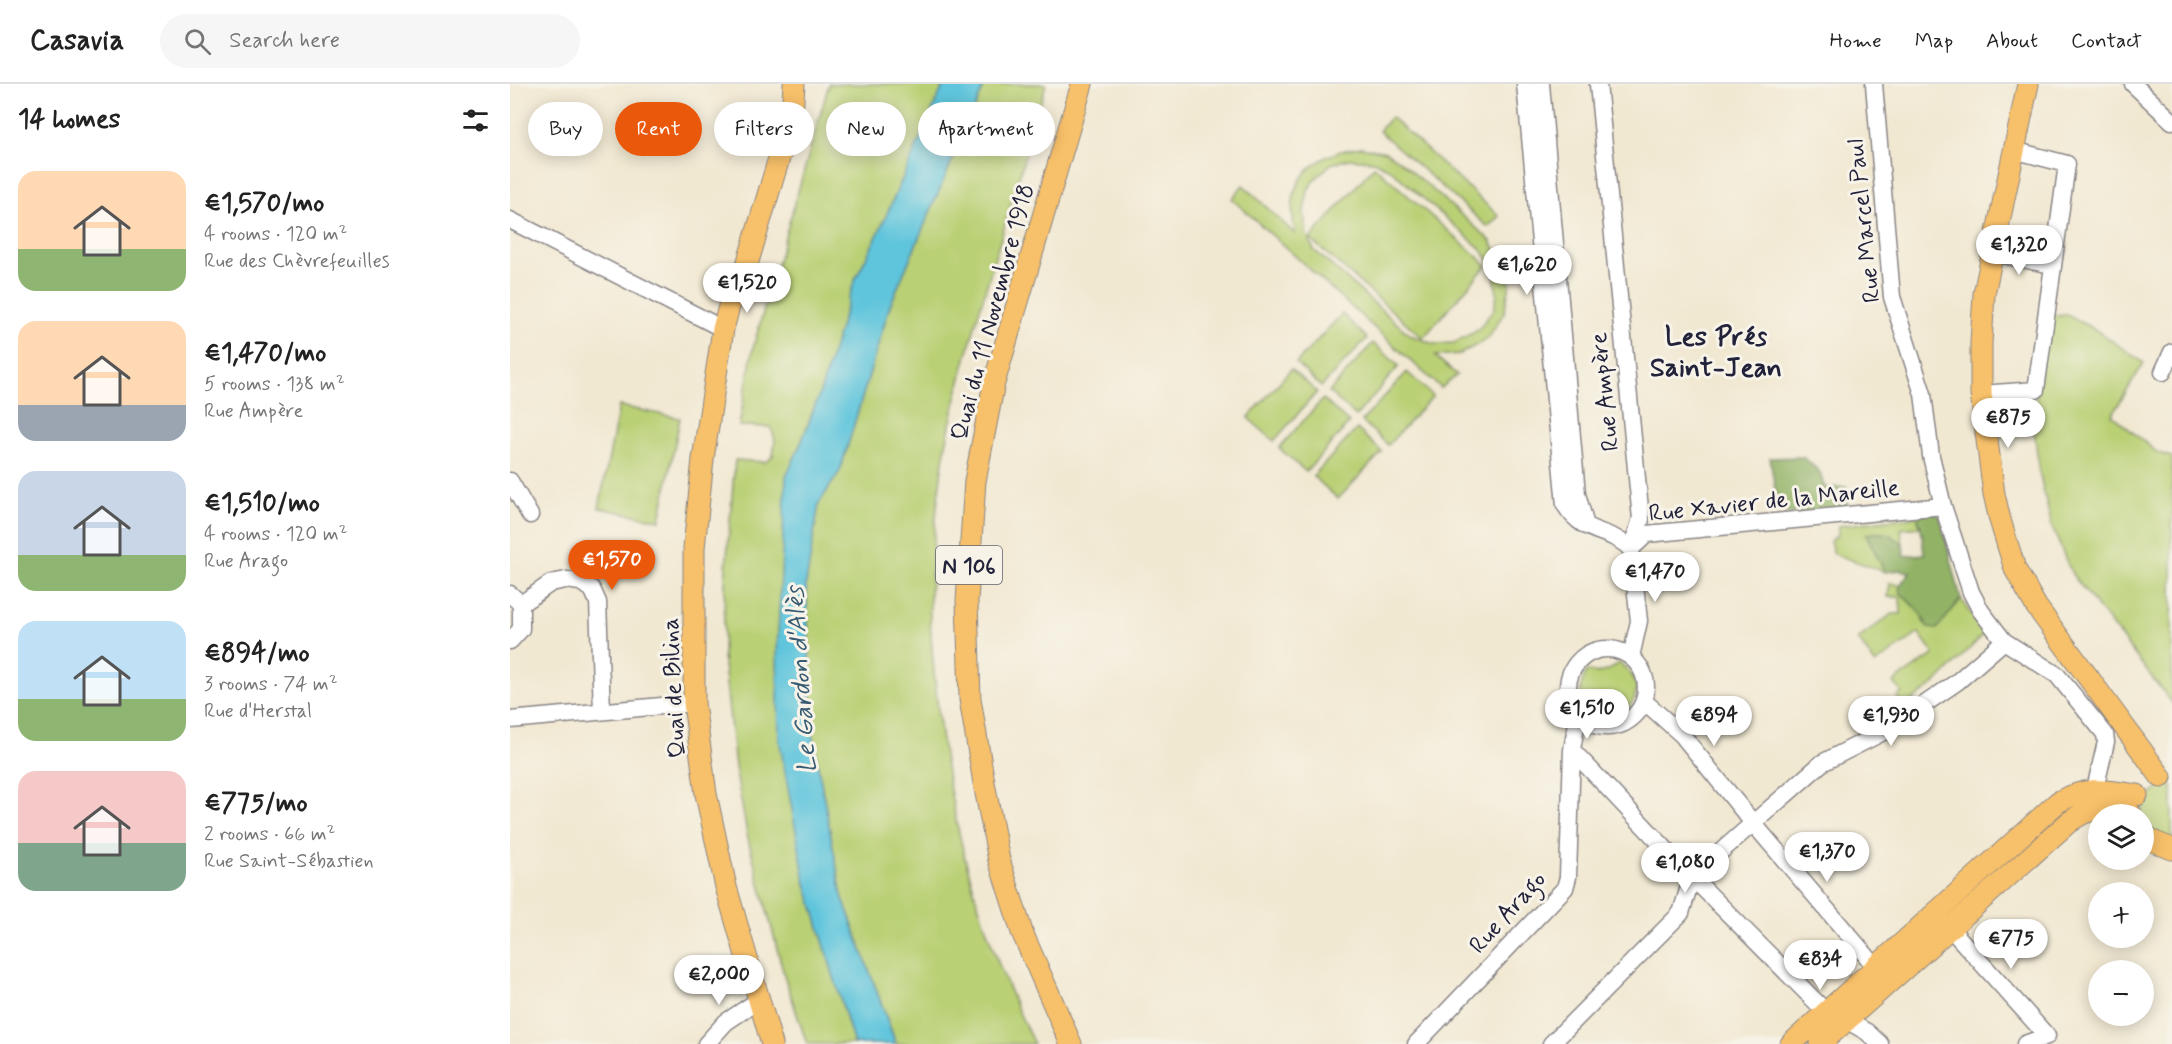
<!DOCTYPE html>
<html lang="en">
<head>
<meta charset="utf-8">
<style>
  body { margin:0; font-family:Mynerve,sans-serif; background:#f6f6f6; color:#222; height:100vh; display:flex; flex-direction:column; font-size:22px; white-space:nowrap }
  * { box-sizing:border-box; margin:0 }
  p { font-size:20px; color:#767676 }
  .icon { flex:none; width:33px; height:33px; fill:none; stroke:currentColor; stroke-width:2; stroke-linecap:round; stroke-linejoin:round }
  .map { position:relative; flex:1; overflow:hidden }
  .drawer { display:flex; flex-direction:column; background:#fff; width:510px }
  .drawer>* { flex:none }
  .banner { position:absolute; left:18px; top:18px; width:570px; height:54px; display:flex; gap:12px }
  .fabs { position:absolute; left:1578px; top:720px; display:grid; gap:12px }
  .fabs a { display:grid; place-items:center; width:66px; height:66px; border-radius:50%; background:#fff; box-shadow:0 3px 15px #0003; font-size:30px }
  .price { position:absolute; translate:-50% -51px; padding:0 14px; border-radius:21px; background:#fff; color:#222; font-size:20px; line-height:39px; filter:drop-shadow(0 2px 3px #0008) }
  .price::after { content:''; position:absolute; left:50%; top:36px; width:18px; height:14px; margin-left:-9px; background:inherit; clip-path:polygon(0 0,100% 0,50% 100%) }
  .price.selected { background:#ea580c; color:#fff }
  ul { padding:0; list-style:none }
  li { display:flex; align-items:center; gap:18px; height:150px; padding:0 18px }
  li span { display:grid; place-items:center; flex:none; width:168px; height:120px; border-radius:18px; color:#555 }
  li>.icon { margin-inline-start:auto }
  span .icon { width:72px; height:72px; fill:#fffc; stroke-width:1 }
  li b { font-size:26px }
  h2 { display:flex; justify-content:space-between; align-items:center; height:72px; padding:0 18px; font-size:26px }
  .pill { padding:0 21px; border-radius:27px; background:#fff; box-shadow:0 3px 15px #0003; font-size:21px; line-height:54px }
  .pill.selected { background:#ea580c; color:#fff }
  header { display:flex; align-items:center; gap:36px; box-sizing:border-box; height:84px; padding:0 30px; background:#fff; border-bottom:2px solid #e0e0e0 }
  header strong { font-size:28px }
  nav { display:flex; gap:33px; margin-inline-start:auto; font-size:21px }
  .search { width:420px; height:54px; background:#f6f6f6; display:flex; align-items:center; gap:15px; box-sizing:border-box; padding:0 21px; border-radius:33px; color:#767676; font-size:22px }
  main { display:flex; flex:1; min-height:0 }
  .map>svg:first-child { display:block }
  .green { fill:#b9d074; stroke:#6e7958; stroke-width:1.5; fill-rule:evenodd }
  .forest { fill:#92b266; stroke:#5a6a50; stroke-width:1.5 }
  .water { fill:#5fc5dc; stroke:#40748c; stroke-width:1.5 }
  .lines { fill:none; stroke-linecap:round; stroke-linejoin:round }
  .minor-casing { stroke:#8a8586; stroke-width:19 }
  .major-casing { stroke:#8a8586; stroke-width:23 }
  .minor { stroke:#fff; stroke-width:16 }
  .major { stroke:#f7c06b; stroke-width:21 }
  .labels { text-anchor:middle; stroke-width:6; stroke-linejoin:round; paint-order:stroke }
  .shield { fill:#f7f3e8; stroke:#62616f; stroke-width:1.5 }
  .shield-label { font-size:22px; font-weight:bold; fill:#22223b }
  .street-label { font-size:24px; fill:#22223b; stroke:#f7f3e8 }
  .water-label { font-size:26px; font-style:italic; fill:#375b73; stroke:#f7f3e8 }
  .quarter-label { font-size:27px; font-weight:bold; fill:#22223b; stroke:#f7f3e8 }
</style>
</head>
<body>
<header>
<strong>Casavia</strong>
<div class="search"><svg class="icon" aria-label="search" viewBox="0 0 24 24"><circle cx="10" cy="10" r="6"/><path d="M15 15l6 6"/></svg>Search here</div>
<nav><a>Home</a><a>Map</a><a>About</a><a>Contact</a></nav>
</header>
<main>
<section class="drawer">
<h2>14 homes<svg class="icon" aria-label="filters" viewBox="0 0 24 24"><path d="M4 7h16M4 17h16"/><circle cx="9" cy="7" r="2"/><circle cx="15" cy="17" r="2"/></svg></h2>
<ul>
<li><span style="background:linear-gradient(#ffd9b3 65%,#8fb573 0)"><svg class="icon" aria-label="home" viewBox="0 0 24 24"><path d="M3 11l9-7 9 7M6 9v11h12V9"/></svg></span><div><b>€1,570/mo</b><p>4 rooms · 120 m²</p><p>Rue des Chèvrefeuilles</p></div></li>
<li><span style="background:linear-gradient(#ffd9b3 70%,#9aa5b1 0)"><svg class="icon" aria-label="home" viewBox="0 0 24 24"><path d="M3 11l9-7 9 7M6 9v11h12V9"/></svg></span><div><b>€1,470/mo</b><p>5 rooms · 138 m²</p><p>Rue Ampère</p></div></li>
<li><span style="background:linear-gradient(#c9d6e8 70%,#8fb573 0)"><svg class="icon" aria-label="home" viewBox="0 0 24 24"><path d="M3 11l9-7 9 7M6 9v11h12V9"/></svg></span><div><b>€1,510/mo</b><p>4 rooms · 120 m²</p><p>Rue Arago</p></div></li>
<li><span style="background:linear-gradient(#bfe0f5 65%,#8fb573 0)"><svg class="icon" aria-label="home" viewBox="0 0 24 24"><path d="M3 11l9-7 9 7M6 9v11h12V9"/></svg></span><div><b>€894/mo</b><p>3 rooms · 74 m²</p><p>Rue d'Herstal</p></div></li>
<li><span style="background:linear-gradient(#f6c9c9 60%,#7fa58c 0)"><svg class="icon" aria-label="home" viewBox="0 0 24 24"><path d="M3 11l9-7 9 7M6 9v11h12V9"/></svg></span><div><b>€775/mo</b><p>2 rooms · 66 m²</p><p>Rue Saint-Sébastien</p></div></li>
</ul>
</section>
<div class="map">
<svg width="1662" height="960" viewBox="0 0 1662 960">
  <rect width="100%" height="100%" fill="#f7f3e8"/>
  <filter id="ink" filterUnits="userSpaceOnUse"><feTurbulence type="fractalNoise" baseFrequency=".0167" numOctaves="2"/><feDisplacementMap in="SourceGraphic" scale="12" xChannelSelector="R" yChannelSelector="G"/><feConvolveMatrix kernelMatrix="1 2 1 2 8 2 1 2 1" color-interpolation-filters="sRGB"/></filter>
  <filter id="wash" filterUnits="userSpaceOnUse"><feTurbulence type="fractalNoise" baseFrequency=".008" numOctaves="4" result="noise"/><feDisplacementMap in="SourceGraphic" scale="24" xChannelSelector="R" yChannelSelector="G"/><feGaussianBlur stdDeviation="1.35" result="paint"/><feColorMatrix in="noise" values="0 0 0 0 0 0 0 0 0 0 0 0 0 0 0 0 0 1.4 0 .05"/><feComposite in="paint" operator="in"/></filter>
  <g filter="url(#wash)">
    <rect width="100%" height="100%" fill="#f1e8d1"/>
    <path class="green" d="M319 0H434L369 148 344 198 312 303 292 357 276 393 295 796 344 960H297L275 894 238 755 225 683 213 571 215 497 225 376 256 378 263 372 265 356 261 343 229 342 243 264Z
      M475 0H536C519 59 502 118 484 177 464 245 443 314 432 384 426 426 422 470 420 513 419 545 423 576 426 607 438 730 469 850 524 960H386L332 812 303 655 296 499 309 419 330 387 380 221Z
      M881 33 989 132 978 143 869 47Z
      M851 63 876 68 891 78 980 156 993 179 1000 200 994 229 978 255 950 270 925 272 947 291 931 304 722 115 733 101 785 150C784 140 781 128 783 117 787 83 821 66 851 63ZM840 75 864 77 881 86 972 166 983 184 987 210 984 225 968 246 944 259 924 260 900 251 804 166 796 149 794 127 798 106 804 96 821 80Z
      M864 82 977 181 913 254 800 155Z
      M832 230 857 254 811 303 786 279Z
      M1536 230 1551 232 1555 230 1586 246 1634 279 1602 331 1648 369 1662 373V619L1562 490 1542 443 1530 391 1521 324 1527 323 1526 315Z
      M863 259 889 282 846 332 819 308Z
      M781 285 807 308 764 357 738 334Z
      M897 288 923 312 878 361 852 337Z
      M813 315 839 339 796 388 769 364Z
      M109 322 170 334 150 436 89 424Z
      M847 345 872 368 828 415 803 392Z
      M1410 432 1408 435 1411 443 1391 445 1393 460 1385 454 1356 450 1375 488 1324 470 1320 457 1328 451V442Z
      M1380 499 1390 501V508L1411 530 1414 539 1427 544 1451 515 1474 550 1425 600 1379 633 1380 627 1391 619 1387 613 1392 609 1384 598 1424 570 1409 549 1365 580 1348 555 1382 530H1391L1390 513H1378Z
      M1109 579C1156 610 1093 659 1073 618 1068 607 1071 597 1077 587 1089 591 1100 587 1109 579Z
      M1653 702H1662V760C1654 754 1641 748 1635 740 1625 725 1640 708 1653 702Z"/>
    <path class="forest" d="M1293 373 1309 387 1315 404 1336 403 1338 424 1296 430 1269 429 1260 374Z
      M1421 428 1430 432 1451 515 1427 545 1418 544 1411 530 1390 508V501L1400 488 1390 486 1375 488 1356 450C1374 447 1379 448 1393 460L1394 472 1414 470 1411 443 1408 435 1411 430Z"/>
    <path class="water" d="M434 0H475L380 221 330 387 309 419 296 499 303 655 332 812 386 960H344L295 796 269 655 267 568 276 393 292 357 312 303 344 198 369 148Z"/>
  </g>
  <g filter="url(#ink)">
    <g class="lines">
      <defs>
        <path id="minor" d="M1015 0 1055 421C1075 453 1098 443 1121 465
          M1031 0 1067 410 1076 442
          M1088 0 1131 435 1121 465 1129 537 1121 573
          M1364 0 1382 213 1413 310 1421 372 1433 422 1461 508 1471 527 1494 557 1547 591 1595 650 1596 658 1585 705
          M1623 0 1662 37
          M0 136 213 245
          M1483 169 1542 181
          M1653 288 1662 268
          M1471 310 1526 306 1557 80 1503 66
          M0 397 20 431
          M1123 463 1137 450 1147 449 1433 422
          M0 510 11 520V545L0 557
          M11 520 41 499 56 496 70 498 82 505 88 518 92 627
          M1058 604a39 39 0 1 1 78 0a39 39 0 1 1-78 0Z
          M1134 617 1172 651 1243 739 1365 882
          M0 636 184 619
          M1062 666 1182 793 1316 928
          M1439 843 1537 952 1515 960
          M1336 936 1357 948 1370 960
          M196 960 216 938 249 916
          M906 960 1055 804 1058 793 1062 666 1068 630
          M1041 960 1171 829 1182 793 1233 748 1312 679 1377 646 1447 598 1494 557"/>
        <path id="major" d="M1518 0 1474 210 1471 259V310L1484 410 1490 436 1505 485 1526 522 1651 693
          M1634 749 1638 755 1662 765
          M262 960 216 803 196 710 184 619V464L193 375 213 245 224 204 233 194 282 31 284 0
          M561 960 512 848 489 776 474 699 460 615 457 517 465 397 484 299 572 0
          M1281 960 1548 718C1579 702 1593 706 1627 711
          M1310 960 1559 738C1583 721 1594 723 1621 730"/>
      </defs>
      <use href="#minor" class="minor-casing"/>
      <use href="#major" class="major-casing"/>
      <use href="#minor" class="minor"/>
      <use href="#major" class="major"/>
    </g>
  </g>
  <g class="labels">
    <rect class="shield" x="426" y="462" width="66" height="38" rx="4.5"/>
    <g class="shield-label">
      <text x="459" y="489">N 106</text>
    </g>
    <g class="street-label">
      <text transform="translate(1353 137) rotate(-96)" y="8">Rue Marcel Paul</text>
      <text transform="translate(482 228) rotate(-75)" y="8">Quai du 11 Novembre 1918</text>
      <text transform="translate(1094 308) rotate(-96)" y="8">Rue Ampère</text>
      <text transform="translate(1264 416) rotate(-6)" y="8">Rue Xavier de la Mareille</text>
      <text transform="translate(163 604) rotate(-93)" y="8">Quai de Bilina</text>
      <text transform="translate(997 828) rotate(-48)" y="8">Rue Arago</text>
    </g>
    <g class="water-label">
      <text transform="translate(290 596) rotate(-94)" y="9">Le Gardon d'Alès</text>
    </g>
    <g class="quarter-label">
      <text x="1206" y="261">Les Prés<tspan x="1206" dy="31">Saint-Jean</tspan></text>
    </g>
  </g>
</svg>
<div class="fabs">
<a><svg class="icon" aria-label="layers" viewBox="0 0 24 24"><path d="M12 4l9 5-9 5-9-5zM3 14l9 5 9-5"/></svg></a>
<a>+</a>
<a>−</a>
</div>
<b class="price" style="left:1509px;top:192px">€1,320</b>
<b class="price" style="left:1017px;top:212px">€1,620</b>
<b class="price" style="left:237px;top:230px">€1,520</b>
<b class="price" style="left:1498px;top:365px">€875</b>
<b class="price selected" style="left:102px;top:507px">€1,570</b>
<b class="price" style="left:1145px;top:519px">€1,470</b>
<b class="price" style="left:1077px;top:656px">€1,510</b>
<b class="price" style="left:1204px;top:663px">€894</b>
<b class="price" style="left:1381px;top:663px">€1,930</b>
<b class="price" style="left:1317px;top:799px">€1,370</b>
<b class="price" style="left:1175px;top:810px">€1,080</b>
<b class="price" style="left:1501px;top:886px">€775</b>
<b class="price" style="left:1310px;top:907px">€834</b>
<b class="price" style="left:209px;top:922px">€2,000</b>
<div class="banner">
<a class="pill">Buy</a>
<a class="pill selected">Rent</a>
<a class="pill">Filters</a>
<a class="pill">New</a>
<a class="pill">Apartment</a>
</div>
</div>
</main>
</body>
</html>
